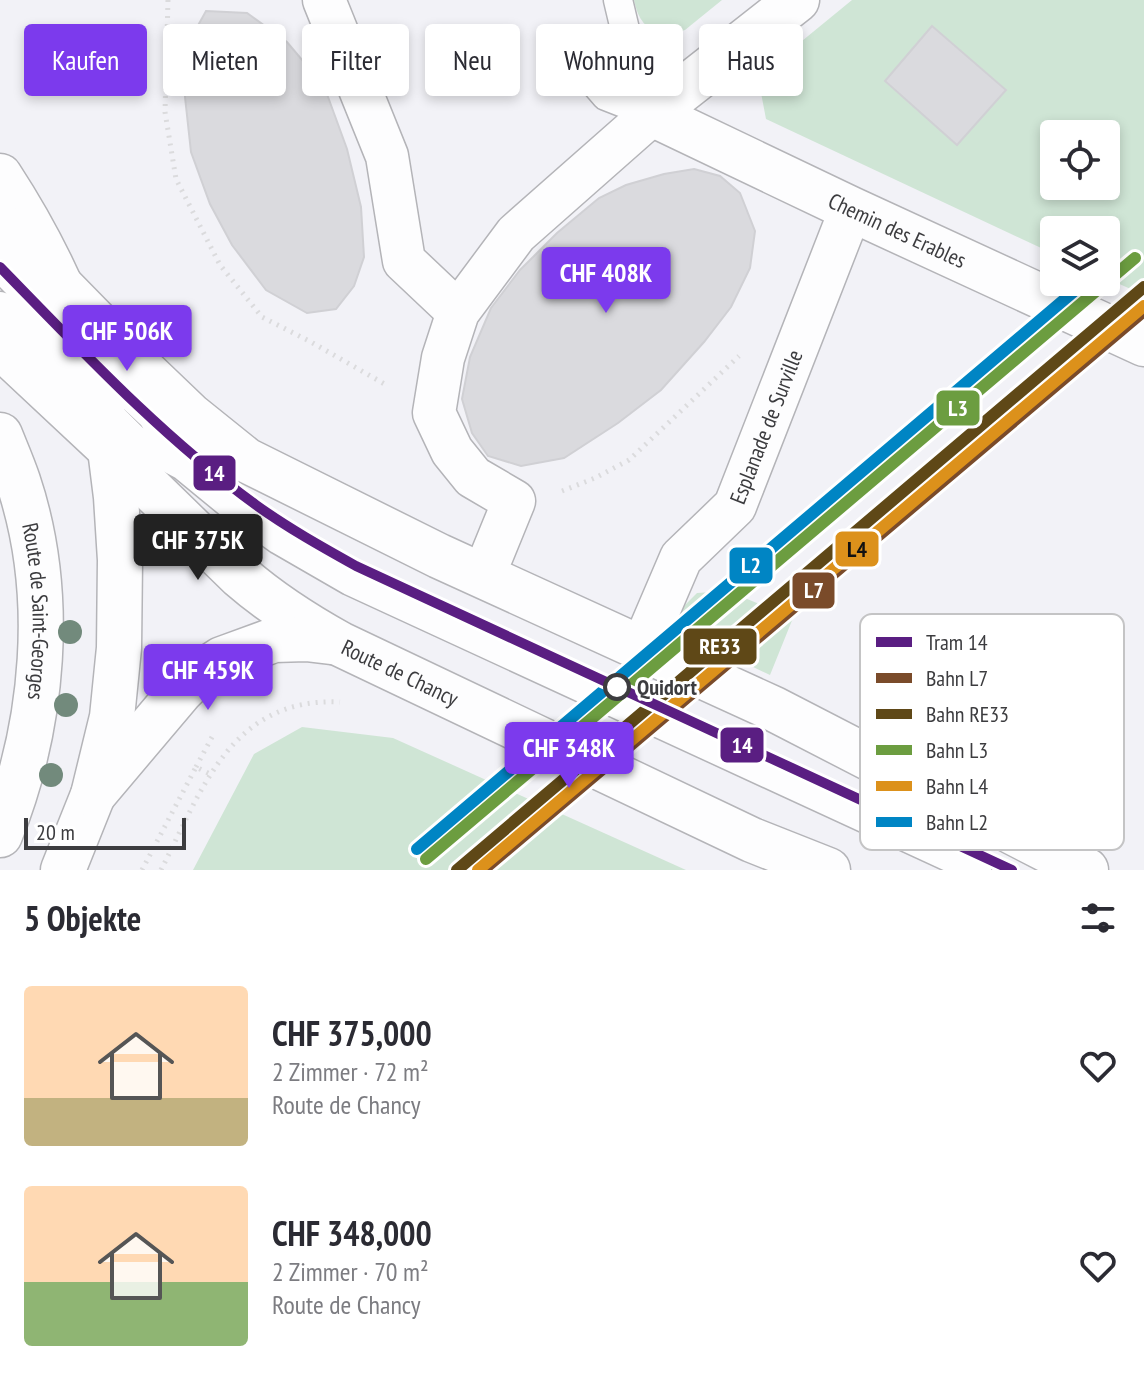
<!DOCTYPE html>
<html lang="de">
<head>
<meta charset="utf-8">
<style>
  body { margin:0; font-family:"PT Sans Narrow",sans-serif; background:#f7f7f7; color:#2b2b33; height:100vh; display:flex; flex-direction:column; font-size:30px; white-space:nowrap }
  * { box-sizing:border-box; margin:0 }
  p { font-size:26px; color:#7c7c81 }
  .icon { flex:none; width:44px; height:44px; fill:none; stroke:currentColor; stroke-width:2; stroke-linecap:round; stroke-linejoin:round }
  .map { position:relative; height:870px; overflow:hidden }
  .details { display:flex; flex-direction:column; background:#fff; flex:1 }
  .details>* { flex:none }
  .guide { position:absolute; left:24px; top:24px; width:1096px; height:72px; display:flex; gap:16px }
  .buttons { position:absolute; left:1040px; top:120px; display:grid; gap:16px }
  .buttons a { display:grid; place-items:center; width:80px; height:80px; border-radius:8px; background:#fff; box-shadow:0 4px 12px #0003; font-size:40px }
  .scale { position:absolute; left:24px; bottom:20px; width:162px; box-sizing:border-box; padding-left:8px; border:4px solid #3c3c3f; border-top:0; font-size:22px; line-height:28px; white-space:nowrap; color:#3c3c3f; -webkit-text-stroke:6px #fff; paint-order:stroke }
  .price { position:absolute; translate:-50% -68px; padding:0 18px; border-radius:8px; background:#7c3aed; color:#fff; font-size:26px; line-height:52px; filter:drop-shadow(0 2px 4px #0008) }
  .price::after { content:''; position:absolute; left:50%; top:48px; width:24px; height:18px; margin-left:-12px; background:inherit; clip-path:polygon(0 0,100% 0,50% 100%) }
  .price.on { background:#222; color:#fff }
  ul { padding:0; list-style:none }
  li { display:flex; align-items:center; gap:24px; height:200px; padding:0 24px }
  li span { display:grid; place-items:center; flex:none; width:224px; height:160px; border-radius:8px; color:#555 }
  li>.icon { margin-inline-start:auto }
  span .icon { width:96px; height:96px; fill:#fffc; stroke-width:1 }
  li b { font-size:34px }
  h2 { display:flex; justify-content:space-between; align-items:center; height:96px; padding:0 24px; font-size:34px }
  .tag { padding:0 28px; border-radius:8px; background:#fff; box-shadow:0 4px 12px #0003; font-size:28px; line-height:72px }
  .tag.on { background:#7c3aed; color:#fff }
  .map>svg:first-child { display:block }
  .green { fill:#cfe5d5; fill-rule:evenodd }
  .building { fill:#dadade; stroke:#d0d0d4; stroke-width:2 }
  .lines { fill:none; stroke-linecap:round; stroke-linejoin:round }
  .service-casing { stroke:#b4b4b8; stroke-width:31 }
  .pedestrian-casing { stroke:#b4b4b8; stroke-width:45 }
  .minor-casing { stroke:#b4b4b8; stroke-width:47 }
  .tertiary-casing { stroke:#b4b4b8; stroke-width:47 }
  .secondary-casing { stroke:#b4b4b8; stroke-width:47 }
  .path { stroke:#dbdbdd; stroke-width:5; stroke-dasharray:2 6; stroke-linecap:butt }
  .service { stroke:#fdfdfe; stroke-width:28 }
  .pedestrian { stroke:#fdfdfe; stroke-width:42 }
  .minor { stroke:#fdfdfe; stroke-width:44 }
  .tertiary { stroke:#fdfdfe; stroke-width:44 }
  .secondary { stroke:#fdfdfe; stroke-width:44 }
  .rail-1-casing { stroke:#fff; stroke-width:18 }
  .rail-2-casing { stroke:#fff; stroke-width:18 }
  .rail-3-casing { stroke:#fff; stroke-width:18 }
  .rail-4-casing { stroke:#fff; stroke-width:18 }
  .rail-5-casing { stroke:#fff; stroke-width:18 }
  .rail-1 { stroke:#7a4b2a; stroke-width:12 }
  .rail-2 { stroke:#5f4817; stroke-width:12 }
  .rail-3 { stroke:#6c9d40; stroke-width:12 }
  .rail-4 { stroke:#dc911b; stroke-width:12 }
  .rail-5 { stroke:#0085c4; stroke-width:12 }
  .tram-1-casing { stroke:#fff; stroke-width:16 }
  .tram-1 { stroke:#5a1e82; stroke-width:10 }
  .tree { fill:#728a7c }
  .stop-dot { fill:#fff; stroke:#3c3c3f; stroke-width:4 }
  .labels { text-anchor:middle; stroke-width:6; stroke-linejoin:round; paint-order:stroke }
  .street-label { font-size:22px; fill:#3c3c3f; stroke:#fff }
  .stop-label { font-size:22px; font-weight:bold; fill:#3c3c3f; stroke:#fff; text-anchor:start }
  .key { fill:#fff; stroke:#c4c4c5; stroke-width:2 }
  .key-label { font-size:22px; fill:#3c3c3f }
  .line-badge { stroke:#fff; stroke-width:3 }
  .badge-label { font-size:22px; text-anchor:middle; font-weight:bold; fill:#fff }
  .pale-badge-label { font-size:22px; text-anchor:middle; font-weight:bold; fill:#111 }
</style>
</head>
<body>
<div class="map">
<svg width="1144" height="870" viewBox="0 0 1144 870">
  <rect width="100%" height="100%" fill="#f2f2f7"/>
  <path class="green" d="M634 0H722L685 30 664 36C645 27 639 22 634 0Z
    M852 0H1144V295L1106 278V230H1054V254L766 119 758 77ZM1054 134H1106V186H1054Z
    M728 591 793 618 770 675 680 632 678 612 697 593Z
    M302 727 393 738 686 870H193L254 754Z"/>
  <path class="building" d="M206 11 247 13 287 42 324 86 347 149 361 207 364 257 354 286 336 309 307 313 266 290 232 245 210 204 191 152 185 97V49Z
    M932 26 1006 90 957 145 885 81Z
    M694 169 720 176 740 193 755 231 750 268 731 307 704 342 661 390 618 423 564 458 521 466 488 456 472 433 462 399 470 357 491 308 520 270 557 233 599 198 626 185 664 174Z"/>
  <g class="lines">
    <defs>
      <path id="service" d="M618 0 632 59 652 114
        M572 43 587 74 606 96 652 114
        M0 267 88 356 152 416 183 465
        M0 306 136 441 183 466 238 511 279 540 350 581 977 870"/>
      <g id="pedestrian">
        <path d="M324 0 387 156 404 261 458 312"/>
        <path d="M492 555 514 501 473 477 452 451 434 413 443 358 458 312 516 234 652 114"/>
        <path id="s1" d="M651 628 681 558 735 506 851 209"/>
      </g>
      <g id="minor">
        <path id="s2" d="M797 0 652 114 851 209 1144 344"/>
      </g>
      <g id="tertiary">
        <path id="s3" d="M0 435C6 450 13 466 18 481 56 594 44 726 0 835"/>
        <path d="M63 870 93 795 112 717 119 648 120 560 116 497 110 449"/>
      </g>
      <g id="secondary">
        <path d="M0 176C36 231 66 291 87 353 98 384 103 417 110 449"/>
        <path d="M0 224 144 371 190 415 246 460 439 556 774 709 1086 870"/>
        <path id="s4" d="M0 346 110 449 240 576C271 603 304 624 340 644L752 840 828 870"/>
        <path d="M93 795 180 692 196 676 222 659 274 640 306 639 331 642"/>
      </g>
    </defs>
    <use href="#service" class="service-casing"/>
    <use href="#pedestrian" class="pedestrian-casing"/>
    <use href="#minor" class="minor-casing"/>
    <use href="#tertiary" class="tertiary-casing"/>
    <use href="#secondary" class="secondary-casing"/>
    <path class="path" d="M168 0 165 112 176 179 220 265 262 317 311 342 388 386
      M562 491 595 478 629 460 739 356
      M196 767 212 737
      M142 870 196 767 210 774
      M161 870C202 790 231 697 340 702"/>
    <use href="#service" class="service"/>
    <use href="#pedestrian" class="pedestrian"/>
    <use href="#minor" class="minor"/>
    <use href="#tertiary" class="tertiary"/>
    <use href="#secondary" class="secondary"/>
    <defs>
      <path id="rail-1" d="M483 870 1144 311"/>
      <path id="rail-2" d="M457 870 1144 287"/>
      <path id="rail-3" d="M426 859 1135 258"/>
      <path id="rail-4" d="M478 870 1144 306"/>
      <path id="rail-5" d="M417 849 1085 282"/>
    </defs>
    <use href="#rail-1" class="rail-1-casing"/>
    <use href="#rail-2" class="rail-2-casing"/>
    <use href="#rail-3" class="rail-3-casing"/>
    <use href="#rail-4" class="rail-4-casing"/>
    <use href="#rail-5" class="rail-5-casing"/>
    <use href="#rail-1" class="rail-1"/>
    <use href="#rail-2" class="rail-2"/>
    <use href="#rail-3" class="rail-3"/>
    <use href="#rail-4" class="rail-4"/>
    <use href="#rail-5" class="rail-5"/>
    <defs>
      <path id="tram-1" d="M0 267C81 350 162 437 256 505 288 528 322 547 356 566L1012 870"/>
    </defs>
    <use href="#tram-1" class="tram-1-casing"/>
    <use href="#tram-1" class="tram-1"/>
  </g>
  <g class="tree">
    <circle cx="70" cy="632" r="12"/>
    <circle cx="66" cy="705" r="12"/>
    <circle cx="51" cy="775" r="12"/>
  </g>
  <circle class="stop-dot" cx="617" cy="687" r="12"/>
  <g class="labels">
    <g class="street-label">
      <text dy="8" stroke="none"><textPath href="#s2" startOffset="456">Chemin des Erables</textPath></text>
      <text dy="8" stroke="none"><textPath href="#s1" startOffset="236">Esplanade de Surville</textPath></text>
      <text dy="8" stroke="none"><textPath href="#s3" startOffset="182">Route de Saint-Georges</textPath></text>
      <text dy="8" stroke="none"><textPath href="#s4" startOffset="520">Route de Chancy</textPath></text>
    </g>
    <g class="stop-label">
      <text x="637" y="695">Quidort</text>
    </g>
  </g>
  <rect x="860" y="614" width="264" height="236" rx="12" class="key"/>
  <rect x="876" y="637" width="36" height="10" fill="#5a1e82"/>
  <rect x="876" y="673" width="36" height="10" fill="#7a4b2a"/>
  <rect x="876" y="709" width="36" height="10" fill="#5f4817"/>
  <rect x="876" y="745" width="36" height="10" fill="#6c9d40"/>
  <rect x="876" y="781" width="36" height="10" fill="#dc911b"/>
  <rect x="876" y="817" width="36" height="10" fill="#0085c4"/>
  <g class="key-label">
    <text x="926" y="650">Tram 14</text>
    <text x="926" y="686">Bahn L7</text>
    <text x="926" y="722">Bahn RE33</text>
    <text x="926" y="758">Bahn L3</text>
    <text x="926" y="794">Bahn L4</text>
    <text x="926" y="830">Bahn L2</text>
  </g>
  <g class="line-badge">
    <rect x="935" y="389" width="46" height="38" rx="8" fill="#6c9d40"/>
    <rect x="192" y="454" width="45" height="38" rx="8" fill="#5a1e82"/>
    <rect x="834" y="530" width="46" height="38" rx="8" fill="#dc911b"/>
    <rect x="728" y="546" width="46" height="39" rx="8" fill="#0085c4"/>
    <rect x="791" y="571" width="45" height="39" rx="8" fill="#7a4b2a"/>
    <rect x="682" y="627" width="76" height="39" rx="8" fill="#5f4817"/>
    <rect x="719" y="726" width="46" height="38" rx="8" fill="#5a1e82"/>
  </g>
  <g class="badge-label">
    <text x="958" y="416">L3</text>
    <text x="214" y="481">14</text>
    <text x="751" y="573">L2</text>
    <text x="814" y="598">L7</text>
    <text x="720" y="654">RE33</text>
    <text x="742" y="753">14</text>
  </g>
  <g class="pale-badge-label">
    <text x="857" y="557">L4</text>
  </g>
</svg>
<div class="buttons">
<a><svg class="icon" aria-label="locate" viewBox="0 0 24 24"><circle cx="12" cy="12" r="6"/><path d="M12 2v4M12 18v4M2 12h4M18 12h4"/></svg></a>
<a><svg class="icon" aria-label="layers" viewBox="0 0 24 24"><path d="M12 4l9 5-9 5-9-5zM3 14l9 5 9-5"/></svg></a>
</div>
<div class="scale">20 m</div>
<b class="price" style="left:606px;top:315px">CHF 408K</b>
<b class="price" style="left:127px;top:373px">CHF 506K</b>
<b class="price on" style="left:198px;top:582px">CHF 375K</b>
<b class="price" style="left:208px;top:712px">CHF 459K</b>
<b class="price" style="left:569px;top:790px">CHF 348K</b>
<div class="guide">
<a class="tag on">Kaufen</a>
<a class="tag">Mieten</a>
<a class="tag">Filter</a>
<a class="tag">Neu</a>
<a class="tag">Wohnung</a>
<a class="tag">Haus</a>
</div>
</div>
<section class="details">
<h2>5 Objekte<svg class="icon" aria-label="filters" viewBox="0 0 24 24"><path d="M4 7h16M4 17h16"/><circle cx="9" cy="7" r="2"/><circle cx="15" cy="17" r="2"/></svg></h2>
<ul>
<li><span style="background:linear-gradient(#ffd9b3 70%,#c2b280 0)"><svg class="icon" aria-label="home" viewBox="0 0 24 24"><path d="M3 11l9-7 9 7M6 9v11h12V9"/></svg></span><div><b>CHF 375,000</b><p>2 Zimmer · 72 m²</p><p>Route de Chancy</p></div><svg class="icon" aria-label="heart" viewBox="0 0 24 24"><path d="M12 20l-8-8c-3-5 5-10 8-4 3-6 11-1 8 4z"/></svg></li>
<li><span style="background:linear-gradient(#ffd9b3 60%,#8fb573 0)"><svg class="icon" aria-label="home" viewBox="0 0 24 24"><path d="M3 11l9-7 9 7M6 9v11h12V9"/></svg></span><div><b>CHF 348,000</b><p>2 Zimmer · 70 m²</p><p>Route de Chancy</p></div><svg class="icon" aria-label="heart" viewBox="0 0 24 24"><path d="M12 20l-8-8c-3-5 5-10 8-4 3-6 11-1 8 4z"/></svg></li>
</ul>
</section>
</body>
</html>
